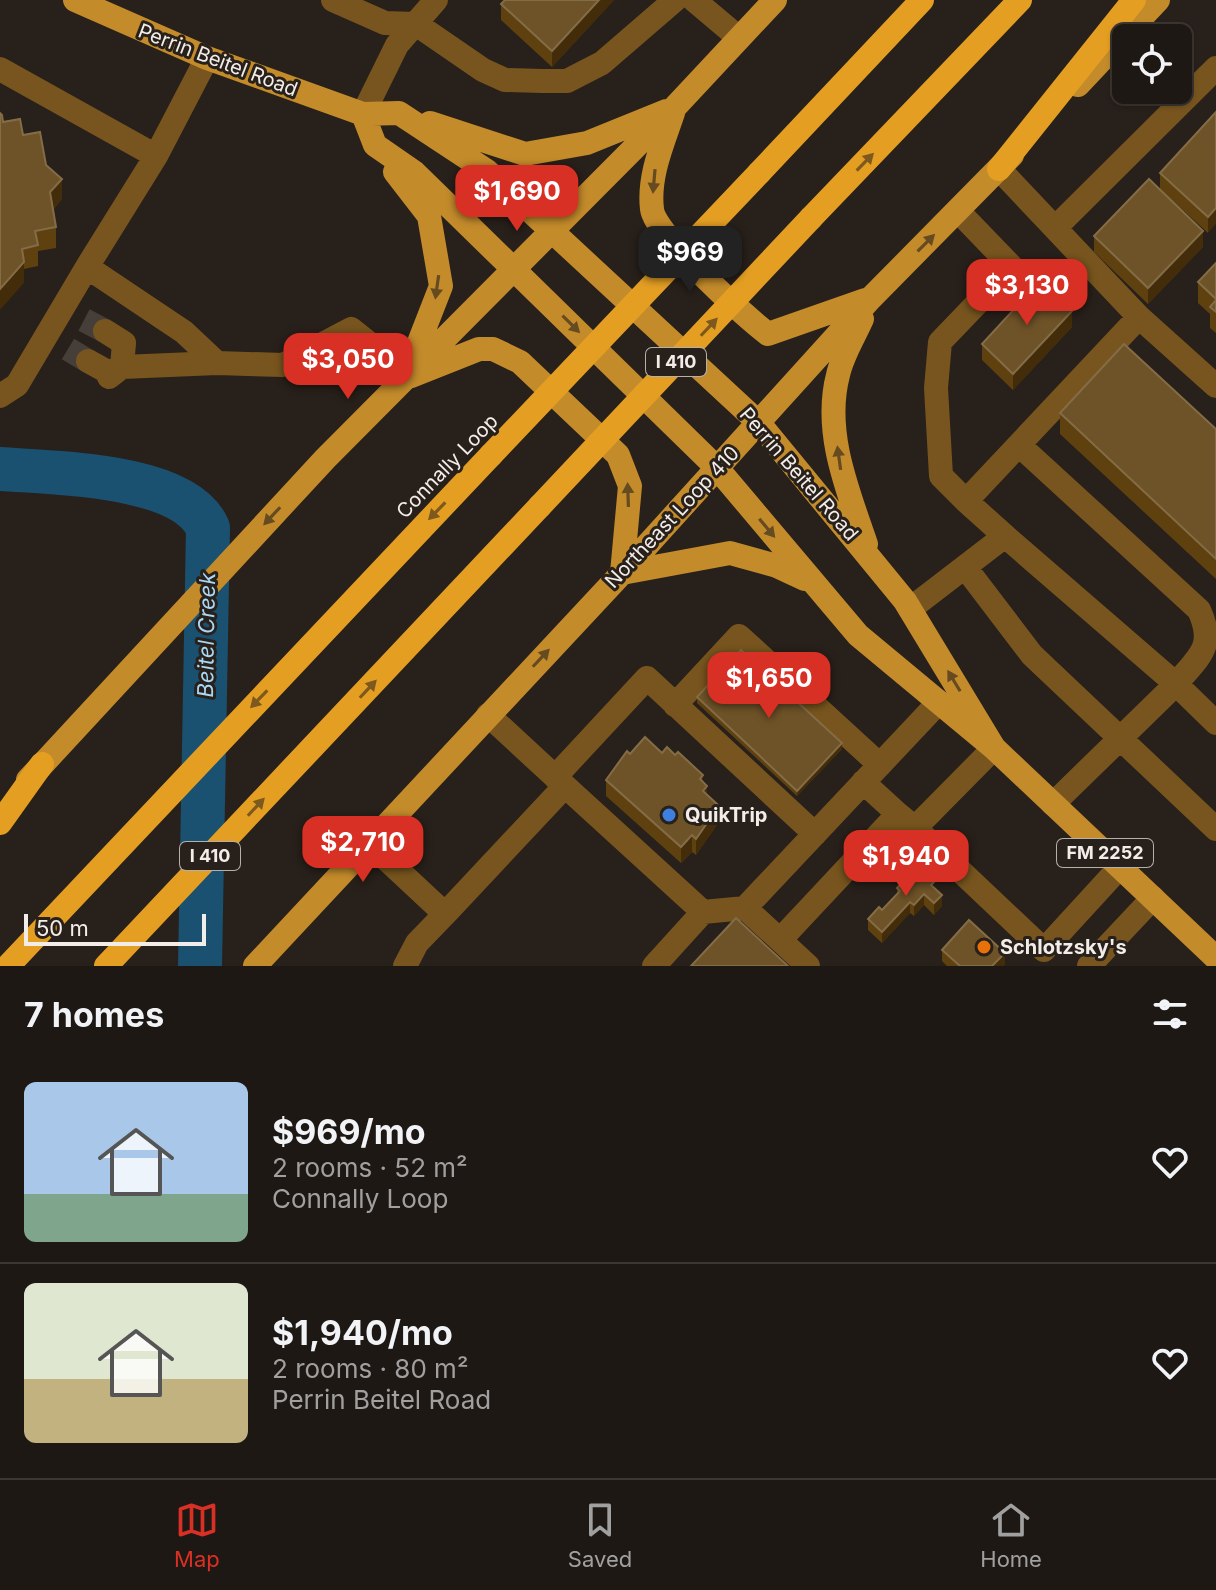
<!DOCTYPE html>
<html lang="en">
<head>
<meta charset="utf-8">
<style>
  :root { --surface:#1e1814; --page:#26211d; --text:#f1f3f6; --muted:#a1a0a0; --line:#3c3734; --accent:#d93025 }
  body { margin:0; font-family:Inter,sans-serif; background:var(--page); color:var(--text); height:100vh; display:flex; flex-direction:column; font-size:30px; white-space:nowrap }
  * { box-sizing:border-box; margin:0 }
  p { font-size:26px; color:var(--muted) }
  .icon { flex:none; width:44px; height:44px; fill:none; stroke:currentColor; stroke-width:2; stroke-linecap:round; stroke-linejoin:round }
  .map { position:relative; height:966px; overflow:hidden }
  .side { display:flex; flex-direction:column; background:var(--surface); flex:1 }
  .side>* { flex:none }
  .controls { position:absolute; left:1112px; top:24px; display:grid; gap:16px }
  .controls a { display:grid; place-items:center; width:80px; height:80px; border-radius:12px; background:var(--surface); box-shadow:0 2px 6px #0004,0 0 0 2px var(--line); font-size:40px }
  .scale { position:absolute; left:24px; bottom:20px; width:182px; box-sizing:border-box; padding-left:8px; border:4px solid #f3ede9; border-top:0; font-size:22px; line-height:28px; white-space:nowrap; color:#f3ede9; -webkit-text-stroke:6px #28201a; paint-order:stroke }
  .price { position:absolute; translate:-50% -68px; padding:0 18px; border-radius:16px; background:var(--accent); color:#fff; font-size:26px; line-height:52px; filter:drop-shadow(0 2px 4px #0008) }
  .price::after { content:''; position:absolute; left:50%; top:48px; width:24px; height:18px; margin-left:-12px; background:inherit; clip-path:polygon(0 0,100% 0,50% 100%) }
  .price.current { background:#222; color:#fff }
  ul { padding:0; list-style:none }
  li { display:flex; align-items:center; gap:24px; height:200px; padding:0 24px }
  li+li { border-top:2px solid var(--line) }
  li span { display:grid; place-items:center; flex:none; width:224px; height:160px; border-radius:12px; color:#555 }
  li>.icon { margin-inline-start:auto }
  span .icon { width:96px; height:96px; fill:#fffc; stroke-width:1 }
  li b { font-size:34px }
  h2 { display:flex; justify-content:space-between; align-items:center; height:96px; padding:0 24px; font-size:34px }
  .dock { display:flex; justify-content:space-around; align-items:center; height:112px; border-top:2px solid var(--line); background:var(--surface); font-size:22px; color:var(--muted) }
  .dock a { display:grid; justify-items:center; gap:4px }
  .dock .current { color:var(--accent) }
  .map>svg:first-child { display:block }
</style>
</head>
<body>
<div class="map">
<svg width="1216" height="966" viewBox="0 0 1216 966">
  <rect width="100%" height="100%" fill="#28201a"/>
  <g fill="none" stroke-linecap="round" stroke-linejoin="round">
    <!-- river -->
    <path stroke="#1a5170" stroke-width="44" d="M0,469c52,4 184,4 208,59l-8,438"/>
    <!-- minor-tunnel -->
    <path stroke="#463f39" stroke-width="24" stroke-dasharray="24 12" stroke-linecap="butt" d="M84,320l21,11
      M68,349l20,12"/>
    <!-- minor -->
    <path stroke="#78551e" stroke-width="24" d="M333,0l52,23 31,1 67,46 22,10 38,1h24l35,-18 73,-63
      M694,0l45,38
      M207,58l-51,98 -69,111 97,65 33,31 66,2 68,-36 34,27 20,22
      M0,69l156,87
      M363,114l34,-69 39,-45
      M999,169l140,148 77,69
      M958,211l54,56 -72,75 -4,46 5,88 25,25
      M1056,227l160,-159
      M105,331l19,12 -2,24 -13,10
      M88,361l20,11 14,-5 95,-4
      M0,396l17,-11 70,-118
      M1005,536l-39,-35 173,-184
      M965,567l67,88 184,174
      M910,609l95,-73 171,148c23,-28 40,-37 23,-74l-180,-165
      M675,705l64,-69 141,129
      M488,715l77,71
      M994,748l-79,80 129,122 76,-83
      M555,777l92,-99 168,156
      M863,782l35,32
      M1053,804l123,-120 40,39
      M369,843l76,71 -28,29 -12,23
      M745,908l35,32
      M445,914l120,-128 138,126 42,-4 194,-206
      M654,966l49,-54
      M808,966l-28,-26 118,-126 17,14
      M1089,966l64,-68"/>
    <!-- major -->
    <path stroke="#c48b2b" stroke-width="24" d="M75,0l132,58 156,56 36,-1 88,58 272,252 146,178 89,147
      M1078,85l80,-85
      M673,113c-10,30 -25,63 -21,96 2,25 93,108 116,125l97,-34
      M363,114l12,31 39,27 303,296 141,167 136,113 222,210
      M430,123l95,31 62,-11 79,-32
      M395,172l34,44 12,70 -32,82
      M862,319c-8,18 -20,37 -24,56 -15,57 10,116 28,169
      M411,376l68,-27h14l27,13 98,93 12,31 -8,87
      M622,573l108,-20 47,13 28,13
      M28,780l297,-321 350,-352 100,-107
      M255,966l367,-393 249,-275 141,-143"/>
    <!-- highway -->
    <path stroke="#e49f23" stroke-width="24" d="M999,169l135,-169
      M759,173l163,-173
      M811,218l209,-218
      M0,823l42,-59
      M8,966l483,-511
      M106,966l434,-460"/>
    <!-- highway-bridge -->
    <path stroke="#e49f23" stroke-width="24" d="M491,455l268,-282
      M540,506l271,-288"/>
  </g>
  <!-- wall -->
  <path fill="#5f4110" d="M614,0l-62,67 -51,-47v-16z
    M1216,112l-8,121 -48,-44v-16z
    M3,122l20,13 23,30 16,34 -9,11 3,17v21l-18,3v15l-14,3v14z
    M1094,236l109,11 -55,57 -54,-52z
    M1216,263v70l-6,-5v-14l-12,-11v-21z
    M1072,327l-59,63 -31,-30v-16z
    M1060,413l156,16v150l-156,-145z
    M697,697l145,52 -45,47 -100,-93z
    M662,753l41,29 4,14 12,26 -23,33 -4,-3 -11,11 -75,-67v-16l24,-26z
    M897,888h37l8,18 -8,9 -10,-10 -10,11 -4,-3 -28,30 -14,-13v-11l14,-9 15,-15z
    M942,950l63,14 -2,2h-56l-5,-5z"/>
  <!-- shaded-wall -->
  <path fill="#422c0a" d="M599,0h15l-62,67v-16z
    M62,179v20l-12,14v-21z
    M1216,208v16l-8,9v-16z
    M1203,231v16l-55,57v-16z
    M24,262v21l-24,27v-21z
    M1072,311v16l-59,63v-16z
    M842,743v6l-45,47v-5z
    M703,775v16l4,-5v16l-7,-7v-16z
    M719,806v16l-23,33v-16z
    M692,835v17l-11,11v-16z
    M924,894v11l-10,11v-11z
    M942,895v11l-8,9v-12z
    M910,902v11l-28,30v-11z
    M1005,953v11l-2,2h-11z"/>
  <!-- building -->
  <path fill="#6f5328" stroke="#846c46" stroke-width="2" d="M505,0h94l-47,51 -51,-47z
    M1216,112v96l-8,9 -48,-44z
    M0,113l2,2 1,7 17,-3 3,16 17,-3 6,33 16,14 -12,13 6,35 -21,4 3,14 -16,4 2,13 -24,27z
    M1149,179l54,52 -55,57 -54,-52z
    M1216,263v36l-18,-17z
    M1040,281l32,30 -59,63 -31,-30z
    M1216,300v12l-6,-5z
    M1124,344l92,85v130l-156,-146z
    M741,650l101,93 -45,48 -100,-94z
    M645,737l17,16 5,-6 8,8 3,-3 25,23 -3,4 7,7 -4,5 16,15 -23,33 -4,-4 -11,12 -75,-67 21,-29 3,3z
    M917,866l17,16 -3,3 11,10 -8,8 -10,-9 -10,11 -4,-3 -28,30 -14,-13 11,-12 3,3 18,-19 -3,-3z
    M736,918l52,48h-97z
    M969,920l36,33 -13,13h-32l-18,-16z"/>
  <!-- one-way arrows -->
  <defs><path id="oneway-solid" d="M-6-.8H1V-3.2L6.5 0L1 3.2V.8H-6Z" transform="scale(2)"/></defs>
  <g fill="#7d591e">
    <use href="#oneway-solid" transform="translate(865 162) rotate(-46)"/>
    <use href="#oneway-solid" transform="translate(709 327) rotate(-47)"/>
    <use href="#oneway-solid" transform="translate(437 511) rotate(134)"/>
    <use href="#oneway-solid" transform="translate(368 689) rotate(-47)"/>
    <use href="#oneway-solid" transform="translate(259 699) rotate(134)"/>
    <use href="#oneway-solid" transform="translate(256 807) rotate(-47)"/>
  </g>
  <g fill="#664b21">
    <use href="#oneway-solid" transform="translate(654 181) rotate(95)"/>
    <use href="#oneway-solid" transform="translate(926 243) rotate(-45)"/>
    <use href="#oneway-solid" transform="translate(437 287) rotate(98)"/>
    <use href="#oneway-solid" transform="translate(571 324) rotate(45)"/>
    <use href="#oneway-solid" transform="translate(839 458) rotate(-98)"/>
    <use href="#oneway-solid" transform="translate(628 495) rotate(-92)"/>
    <use href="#oneway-solid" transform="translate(272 516) rotate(133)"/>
    <use href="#oneway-solid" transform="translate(767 528) rotate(50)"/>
    <use href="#oneway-solid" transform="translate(541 658) rotate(-47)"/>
    <use href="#oneway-solid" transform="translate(954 681) rotate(-121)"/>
  </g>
  <!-- markers -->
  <circle fill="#3f7fe0" stroke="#28201a" stroke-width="3" cx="669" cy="815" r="8"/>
  <circle fill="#e8710a" stroke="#28201a" stroke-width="3" cx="984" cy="947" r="8"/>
  <g text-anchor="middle" stroke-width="6" stroke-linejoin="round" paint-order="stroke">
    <!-- shield labels -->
    <g fill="#28201a" stroke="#b6b0ab" stroke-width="2">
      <rect x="646" y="348" width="60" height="28" rx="6"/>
      <rect x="1057" y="839" width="96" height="28" rx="6"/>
      <rect x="180" y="842" width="60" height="28" rx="6"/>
    </g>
    <g font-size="18" font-weight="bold" fill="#f3ede9">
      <text x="676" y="368">I 410</text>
      <text x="1105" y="859">FM 2252</text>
      <text x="210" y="862">I 410</text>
    </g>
    <!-- street labels -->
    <g font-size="20" fill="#f3ede9" stroke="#28201a">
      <text transform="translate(218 60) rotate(21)" y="7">Perrin Beitel Road</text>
      <text transform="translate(447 466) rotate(-46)" y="7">Connally Loop</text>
      <text transform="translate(799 474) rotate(49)" y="7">Perrin Beitel Road</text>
      <text transform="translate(672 517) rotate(-47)" y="7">Northeast Loop 410</text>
    </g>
    <!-- poi labels -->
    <g font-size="20" font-weight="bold" fill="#f3ede9" stroke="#28201a" text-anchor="start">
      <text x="685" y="822">QuikTrip</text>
      <text x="1000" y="954">Schlotzsky's</text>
    </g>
    <!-- water labels -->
    <g font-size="22" font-style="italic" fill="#a9d7f4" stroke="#28201a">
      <text transform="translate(206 635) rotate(-89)" y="8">Beitel Creek</text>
    </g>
  </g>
</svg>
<div class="controls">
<a><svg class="icon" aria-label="locate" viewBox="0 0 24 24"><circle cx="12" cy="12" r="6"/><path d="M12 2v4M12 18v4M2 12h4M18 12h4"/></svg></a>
</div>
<div class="scale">50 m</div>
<b class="price" style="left:517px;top:233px">$1,690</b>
<b class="price current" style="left:690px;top:294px">$969</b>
<b class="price" style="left:1027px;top:327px">$3,130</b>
<b class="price" style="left:348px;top:401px">$3,050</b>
<b class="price" style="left:769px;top:720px">$1,650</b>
<b class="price" style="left:363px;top:884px">$2,710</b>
<b class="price" style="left:906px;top:898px">$1,940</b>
</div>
<section class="side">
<h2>7 homes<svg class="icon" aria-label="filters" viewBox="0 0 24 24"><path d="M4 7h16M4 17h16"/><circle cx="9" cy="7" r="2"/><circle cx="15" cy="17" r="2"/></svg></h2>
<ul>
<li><span style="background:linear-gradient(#a9c7e8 70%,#7fa58c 0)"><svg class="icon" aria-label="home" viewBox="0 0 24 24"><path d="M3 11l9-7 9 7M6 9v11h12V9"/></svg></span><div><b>$969/mo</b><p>2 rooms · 52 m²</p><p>Connally Loop</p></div><svg class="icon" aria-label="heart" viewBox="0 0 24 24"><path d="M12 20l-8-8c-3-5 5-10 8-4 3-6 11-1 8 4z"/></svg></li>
<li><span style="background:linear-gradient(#dfe7d0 60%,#c2b280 0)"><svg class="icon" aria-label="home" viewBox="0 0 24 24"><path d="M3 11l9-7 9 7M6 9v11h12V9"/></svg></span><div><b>$1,940/mo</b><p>2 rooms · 80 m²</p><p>Perrin Beitel Road</p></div><svg class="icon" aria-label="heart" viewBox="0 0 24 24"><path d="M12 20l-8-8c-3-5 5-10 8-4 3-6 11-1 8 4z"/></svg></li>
</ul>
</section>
<nav class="dock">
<a class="current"><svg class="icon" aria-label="map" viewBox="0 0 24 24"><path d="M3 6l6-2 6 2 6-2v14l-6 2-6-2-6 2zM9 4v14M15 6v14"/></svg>Map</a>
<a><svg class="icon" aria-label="saved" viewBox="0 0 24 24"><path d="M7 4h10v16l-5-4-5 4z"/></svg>Saved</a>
<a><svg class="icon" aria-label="home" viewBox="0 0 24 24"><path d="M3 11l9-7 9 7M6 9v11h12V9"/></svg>Home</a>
</nav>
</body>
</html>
